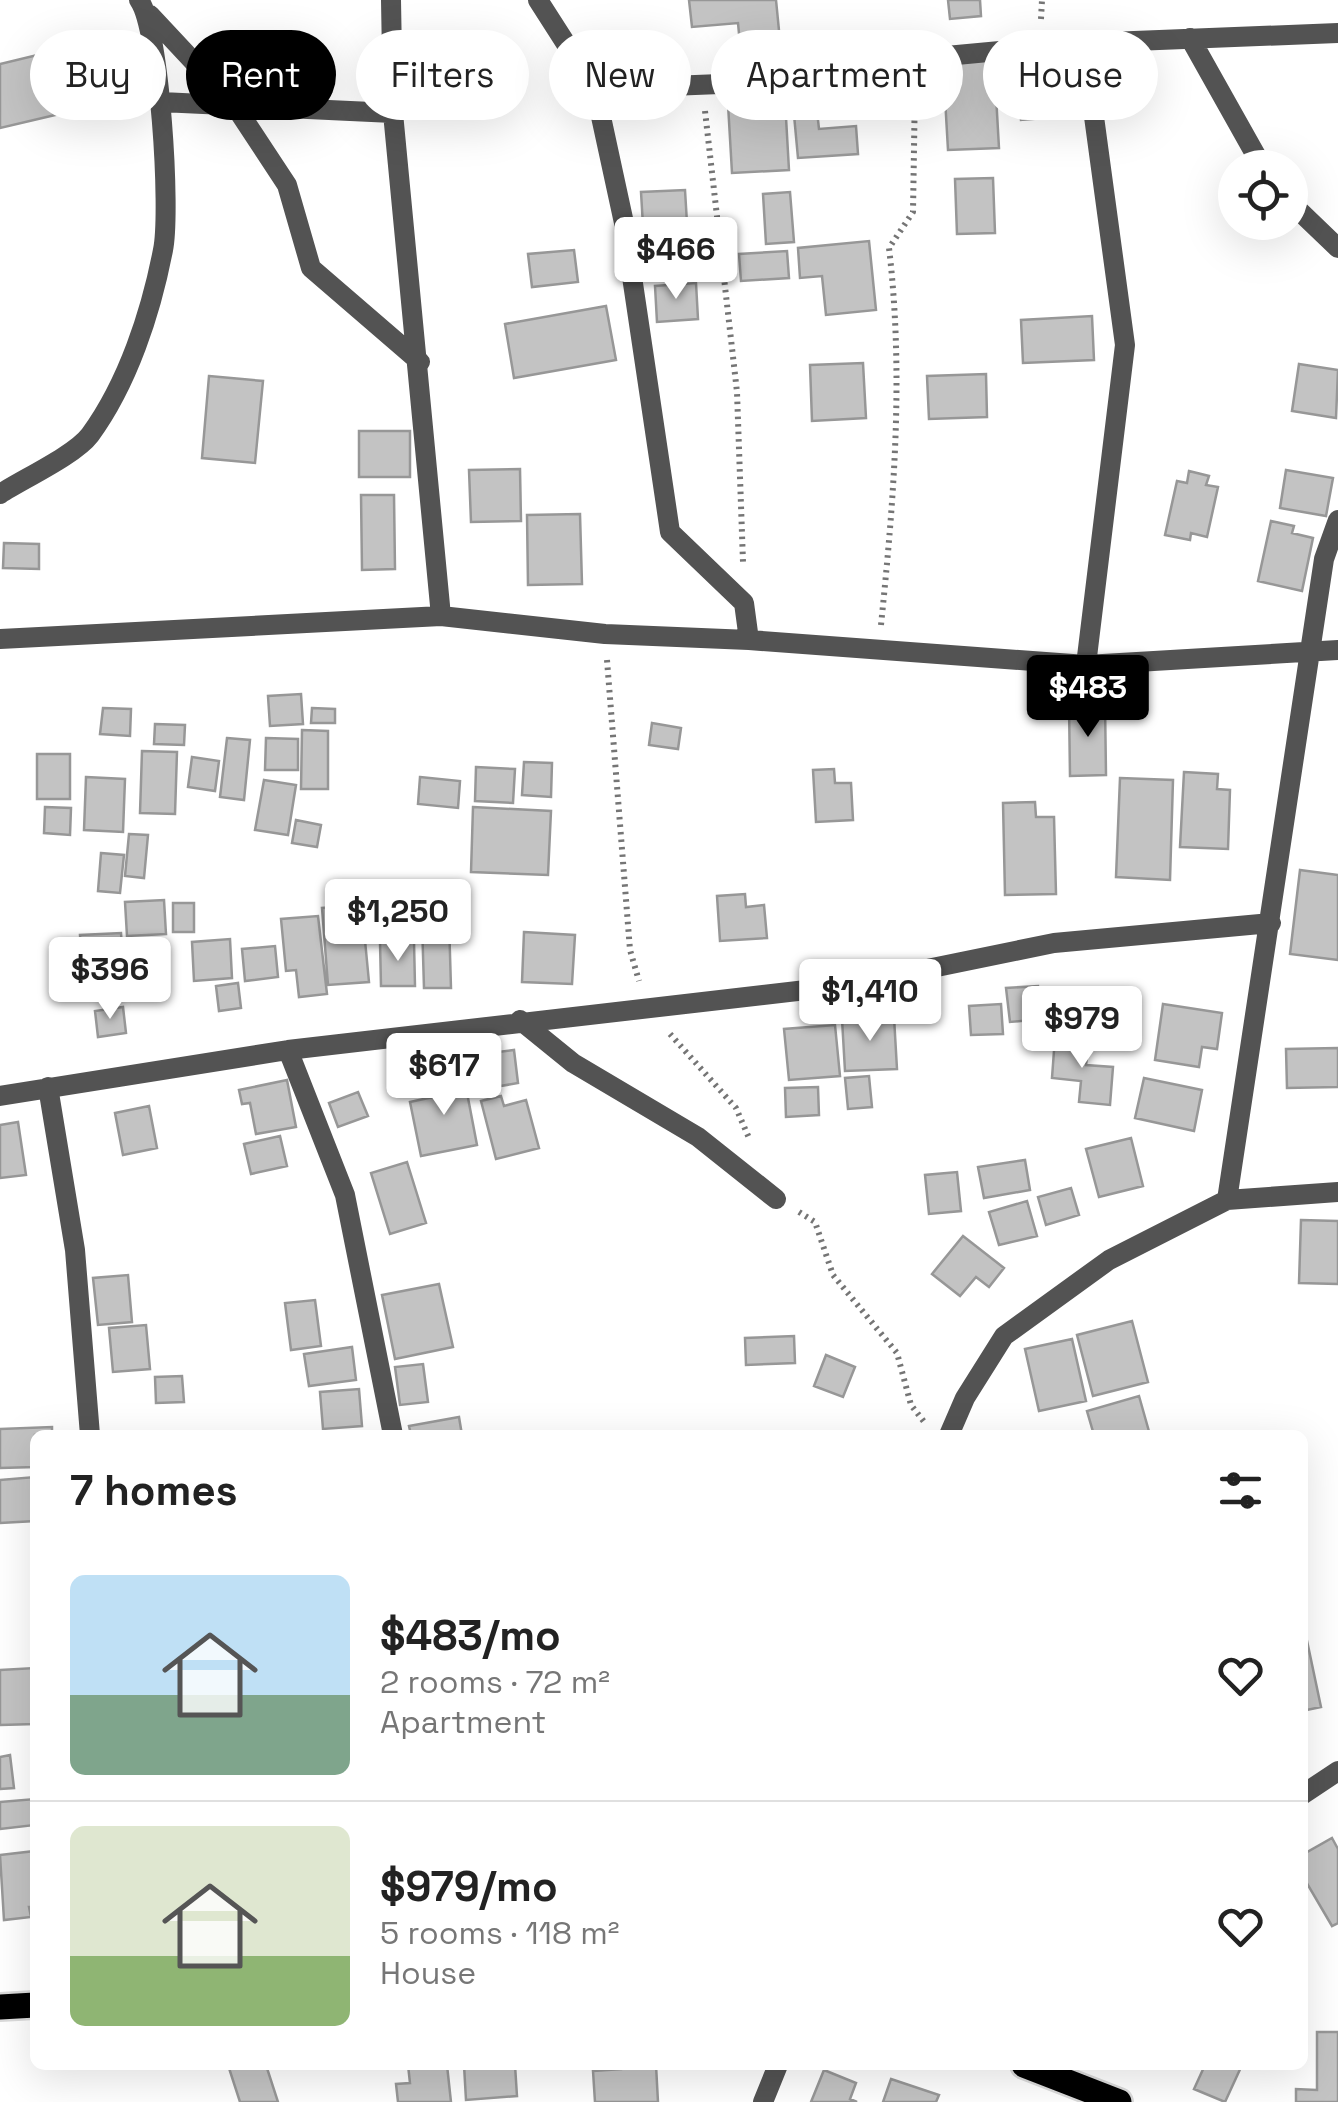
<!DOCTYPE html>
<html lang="en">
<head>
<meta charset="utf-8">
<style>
  :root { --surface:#fff; --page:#f6f6f6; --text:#222; --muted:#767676; --line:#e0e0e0; --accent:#000 }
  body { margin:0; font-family:"Space Grotesk",sans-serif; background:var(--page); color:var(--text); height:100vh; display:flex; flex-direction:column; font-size:38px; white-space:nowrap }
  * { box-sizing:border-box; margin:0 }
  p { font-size:32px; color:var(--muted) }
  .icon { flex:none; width:55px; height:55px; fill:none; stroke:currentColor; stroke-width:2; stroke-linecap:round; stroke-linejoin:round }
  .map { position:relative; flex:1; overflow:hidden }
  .drawer { position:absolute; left:30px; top:1430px; width:1278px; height:640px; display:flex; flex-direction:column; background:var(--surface); border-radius:15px; box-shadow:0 10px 40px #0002 }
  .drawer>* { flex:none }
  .guide { position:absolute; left:30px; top:30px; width:1280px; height:90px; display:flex; gap:20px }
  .controls { position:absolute; left:1218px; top:150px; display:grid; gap:20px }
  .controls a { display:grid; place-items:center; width:90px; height:90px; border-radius:50%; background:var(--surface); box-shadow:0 10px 40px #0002; font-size:50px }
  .price { position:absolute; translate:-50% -85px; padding:0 22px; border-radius:10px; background:#fff; color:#222; font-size:32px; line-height:65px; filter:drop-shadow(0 2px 5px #0008) }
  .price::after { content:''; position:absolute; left:50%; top:60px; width:30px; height:22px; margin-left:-15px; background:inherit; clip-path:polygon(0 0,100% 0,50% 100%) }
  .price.active { background:var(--accent); color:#fff }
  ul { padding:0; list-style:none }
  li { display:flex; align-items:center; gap:30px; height:250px; padding:0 40px }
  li+li { border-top:2px solid var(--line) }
  li span { display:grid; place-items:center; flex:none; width:280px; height:200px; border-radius:15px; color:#555 }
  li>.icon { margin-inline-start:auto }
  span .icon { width:120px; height:120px; fill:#fffc; stroke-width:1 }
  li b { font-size:42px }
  h2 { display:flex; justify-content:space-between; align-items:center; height:120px; padding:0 40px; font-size:42px }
  .chip { padding:0 35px; border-radius:45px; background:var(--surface); box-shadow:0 10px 40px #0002; font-size:35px; line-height:90px }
  .chip.active { background:var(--accent); color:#fff }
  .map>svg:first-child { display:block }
</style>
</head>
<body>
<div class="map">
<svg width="1338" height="2102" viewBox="0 0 1338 2102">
  <rect width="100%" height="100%" fill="#fff"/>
  <!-- building -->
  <path fill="#c3c3c3" stroke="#979797" stroke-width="2.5" d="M689,0h87l5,51 -40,4 -3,-32 -46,4z
    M948,0h32l1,16 -31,3z
    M58,50l14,61 -72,17v-64z
    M1062,56l5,60 -46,4 -5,-61z
    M994,60l5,88 -51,2 -5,-87z
    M785,100l4,70 -57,3 -4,-69z
    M816,102l3,27 37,-3 2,28 -60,4 -5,-54z
    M993,178l2,55 -38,1 -2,-55z
    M685,190l2,33 -44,3 -2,-34z
    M790,192l4,50 -28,2 -3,-50z
    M869,241l7,69 -50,5 -4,-39 -22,2 -2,-30z
    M574,250l4,32 -46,5 -4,-33z
    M787,251l2,27 -48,3 -2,-27z
    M696,283l2,36 -41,3 -2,-36z
    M606,306l10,54 -102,18 -9,-54z
    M1092,316l2,44 -71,3 -2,-43z
    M863,363l3,55 -54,3 -2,-56z
    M1299,364l39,6 -2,48 -44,-7z
    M986,374l1,43 -58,2 -2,-43z
    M209,376l54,5 -8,82 -53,-5z
    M359,431h51v46h-51z
    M520,469l1,52 -50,1 -2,-52z
    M1286,470l47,8 -7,38 -46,-8z
    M1189,471l20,5 -3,9 12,2 -11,50 -16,-4 -1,7 -25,-5 12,-54 10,2z
    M361,495h33l1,74 -33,1z
    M580,514l2,70 -54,1 -1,-70z
    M1271,521l23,5 -2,7 21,5 -11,53 -44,-10z
    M4,543l35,1v25l-36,-1z
    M301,694l2,30 -33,2 -2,-30z
    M1105,703l1,72 -36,1 -1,-72z
    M103,708l28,1 -1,27 -30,-2z
    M312,708l23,1v14h-24z
    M652,723l29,5 -3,21 -29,-4z
    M155,724l30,1 -1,20 -30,-1z
    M302,730l26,1v58h-27z
    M227,738l23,2 -6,60 -24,-3z
    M266,738l32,1v31h-33z
    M142,751l35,1 -2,62 -35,-1z
    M37,754h33v45h-33z
    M192,757l27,4 -4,30 -27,-4z
    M524,762l28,1 -1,34 -29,-2z
    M476,767l39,2 -2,34 -38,-2z
    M834,769l1,14h16l2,37 -37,2 -3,-52z
    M1184,772l34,2 -1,15 13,1 -2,59 -48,-2z
    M86,777l39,2 -2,53 -39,-2z
    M420,777l40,4 -2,27 -40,-4z
    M1120,778l53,2 -3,100 -54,-3z
    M264,780l32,5 -8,50 -33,-5z
    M1035,802l1,15h18l2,77 -51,1 -2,-92z
    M45,807l26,1 -1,27 -26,-2z
    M473,807l78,4 -3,64 -77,-3z
    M296,820l25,5 -4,22 -25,-4z
    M129,834l19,1 -4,43 -19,-2z
    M101,853l23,2 -4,38 -22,-2z
    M1300,870l38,5v85l-48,-6z
    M745,894l1,13 18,-2 3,33 -47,3 -3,-45z
    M416,895v38l-41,1 -1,-38z
    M164,900l2,34 -39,2 -2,-34z
    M173,903h21v29h-21z
    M351,906l2,24h11l5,52 -41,3 -6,-77z
    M318,916l9,78 -28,3 -3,-27 -10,1 -5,-52z
    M422,921h27l2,67h-27z
    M524,932l51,3 -3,49 -50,-2z
    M121,933l3,43 -41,3 -3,-44z
    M230,939l2,39 -38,3 -2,-39z
    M380,942h34l1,44h-34z
    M275,946l3,31 -33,4 -3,-32z
    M238,983l3,25 -22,3 -3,-25z
    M1038,986l4,33 -32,3 -4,-34z
    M1001,1004l2,30 -32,1 -2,-29z
    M1163,1004l59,9 -5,36 -15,-2 -3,20 -44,-7z
    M123,1007l3,26 -28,4 -3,-26z
    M894,1017l3,52 -52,2 -3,-52z
    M835,1025l5,51 -51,4 -5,-51z
    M1055,1037l34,3 -3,25 27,2 -3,38 -31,-3 2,-21 -29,-3z
    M1338,1048v39l-51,1 -1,-39z
    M514,1050l4,33 -23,4 -5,-34z
    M869,1076l3,31 -24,2 -3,-31z
    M464,1077l13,68 -56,11 -11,-54 23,-5 -3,-14z
    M1144,1078l58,12 -8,41 -59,-13z
    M287,1080l9,47 -40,7 -6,-31 -8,1 -3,-14z
    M818,1087l1,28 -33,2 -1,-29z
    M358,1092l10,24 -30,11 -9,-24z
    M501,1096l3,10 22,-6 13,48 -43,11 -15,-58z
    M149,1106l8,42 -34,7 -8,-42z
    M18,1122l8,53 -26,3v-53z
    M280,1136l7,30 -36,8 -7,-30z
    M1131,1138l12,48 -44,11 -13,-48z
    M1025,1160l5,30 -46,8 -6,-31z
    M407,1162l19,61 -36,11 -19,-61z
    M957,1172l4,39 -32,3 -4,-39z
    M1071,1188l8,27 -33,10 -8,-28z
    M1027,1201l10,35 -38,9 -10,-33z
    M1301,1220l37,1v63l-39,-1z
    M963,1236l41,32 -15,19 -13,-10 -16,19 -28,-22z
    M128,1275l4,47 -34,3 -5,-47z
    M439,1284l14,63 -58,12 -13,-64z
    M315,1300l6,46 -30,4 -6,-47z
    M1132,1321l16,61 -55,14 -16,-61z
    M146,1325l4,44 -37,3 -4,-44z
    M794,1336l1,27 -49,2 -1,-27z
    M1072,1339l14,62 -47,10 -14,-62z
    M352,1347l4,33 -47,6 -5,-32z
    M826,1355l29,12 -12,30 -29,-11z
    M423,1364l5,38 -28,3 -5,-38z
    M182,1376l2,26 -28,1 -1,-26z
    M359,1389l3,37 -39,3 -3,-37z
    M1139,1396l11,39h-56l-7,-24z
    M459,1417l3,18h-51l-2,-9z
    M52,1427v8h-17v32l-35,1v-39z
    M35,1477v44l-35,2v-43z
    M1306,1636l15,71 -19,4v-74z
    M35,1668v56l-35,1v-55z
    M10,1755l4,33 -14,1v-32z
    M35,1799v26l-35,4v-27z
    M1332,1838l6,11v74l-6,3 -30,-51v-20z
    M35,1851v56h-6l2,10 -27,3 -4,-65z
    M1317,2032h21v70h-42v-13l21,1z
    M228,2065h38l12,37h-38z
    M408,2065h39l4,37h-53l-2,-18 14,-1z
    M464,2065h51l2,31 -51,4z
    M621,2065h35l2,37h-63l-2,-31 28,-2z
    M1205,2065h37l-17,37 -31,-13z
    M824,2070l32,13 -6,16 7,3h-46z
    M891,2079l48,16 -3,7h-53z"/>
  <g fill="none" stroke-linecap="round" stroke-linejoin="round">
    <!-- primary casing -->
    <g stroke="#dbdbdb" stroke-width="30">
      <path id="primary" d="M0,2007l35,-2
        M1024,2065l95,37"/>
    </g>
    <!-- path -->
    <path stroke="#757575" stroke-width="6" stroke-dasharray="2.5 5" stroke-linecap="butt" d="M1041,19l1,-19
      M705,111l32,281 6,170
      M881,625c13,-127 23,-250 8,-377l24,-36 2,-126
      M607,660l23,290 9,31
      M670,1034l66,74 13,30
      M799,1212l16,10 18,53 64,78 14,52 14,18"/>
    <!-- minor -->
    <path stroke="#535353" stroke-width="20" d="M391,0l2,113 48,503
      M538,0l57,89 29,134 46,309 74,71 5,37
      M150,15l85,91 52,79 24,83 109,94
      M1190,38l73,130
      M1084,43l41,302 -39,320
      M595,89l197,-8 122,-22 170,-16 254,-10
      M161,102l232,11
      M1290,202l48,46
      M0,494c23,-15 75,-39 90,-59 38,-52 61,-123 73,-185 8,-39 -3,-221 -24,-250
      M0,639l441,-23 164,18 144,6 337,25 252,-15
      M520,1020l53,43 125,74 78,62
      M288,1050l57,145 48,240
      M48,1087l27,163 15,185
      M0,1096l288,-46 561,-65 205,-42 217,-20
      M1227,1200l111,-8
      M949,1435l16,-37 39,-62 105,-76 118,-60 97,-641 14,-39
      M1302,1795l36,-24
      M763,2102l15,-37"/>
    <!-- primary -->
    <use href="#primary" stroke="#000" stroke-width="25"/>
  </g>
</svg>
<div class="controls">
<a><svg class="icon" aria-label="locate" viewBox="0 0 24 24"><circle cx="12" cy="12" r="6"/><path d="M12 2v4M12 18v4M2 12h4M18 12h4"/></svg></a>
</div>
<b class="price" style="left:676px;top:302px">$466</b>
<b class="price active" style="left:1088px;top:740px">$483</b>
<b class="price" style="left:398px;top:964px">$1,250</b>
<b class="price" style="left:110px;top:1022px">$396</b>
<b class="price" style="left:870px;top:1044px">$1,410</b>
<b class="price" style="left:1082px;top:1071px">$979</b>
<b class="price" style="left:444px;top:1118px">$617</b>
<div class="guide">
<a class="chip">Buy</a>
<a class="chip active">Rent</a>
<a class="chip">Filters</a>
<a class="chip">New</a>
<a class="chip">Apartment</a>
<a class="chip">House</a>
</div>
<section class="drawer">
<h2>7 homes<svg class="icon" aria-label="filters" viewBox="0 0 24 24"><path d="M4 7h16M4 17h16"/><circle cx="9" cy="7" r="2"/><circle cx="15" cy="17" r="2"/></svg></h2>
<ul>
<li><span style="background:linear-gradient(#bfe0f5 60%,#7fa58c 0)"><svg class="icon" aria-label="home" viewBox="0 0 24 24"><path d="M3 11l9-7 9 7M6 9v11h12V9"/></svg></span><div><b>$483/mo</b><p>2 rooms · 72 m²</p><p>Apartment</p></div><svg class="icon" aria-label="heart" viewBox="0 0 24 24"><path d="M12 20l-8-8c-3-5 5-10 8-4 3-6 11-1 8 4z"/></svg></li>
<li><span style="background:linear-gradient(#dfe7d0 65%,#8fb573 0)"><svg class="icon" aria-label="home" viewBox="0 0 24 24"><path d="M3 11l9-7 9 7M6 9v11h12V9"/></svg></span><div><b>$979/mo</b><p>5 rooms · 118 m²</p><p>House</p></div><svg class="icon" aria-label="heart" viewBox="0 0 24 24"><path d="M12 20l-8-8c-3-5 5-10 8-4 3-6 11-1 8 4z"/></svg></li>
</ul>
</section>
</div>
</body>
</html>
